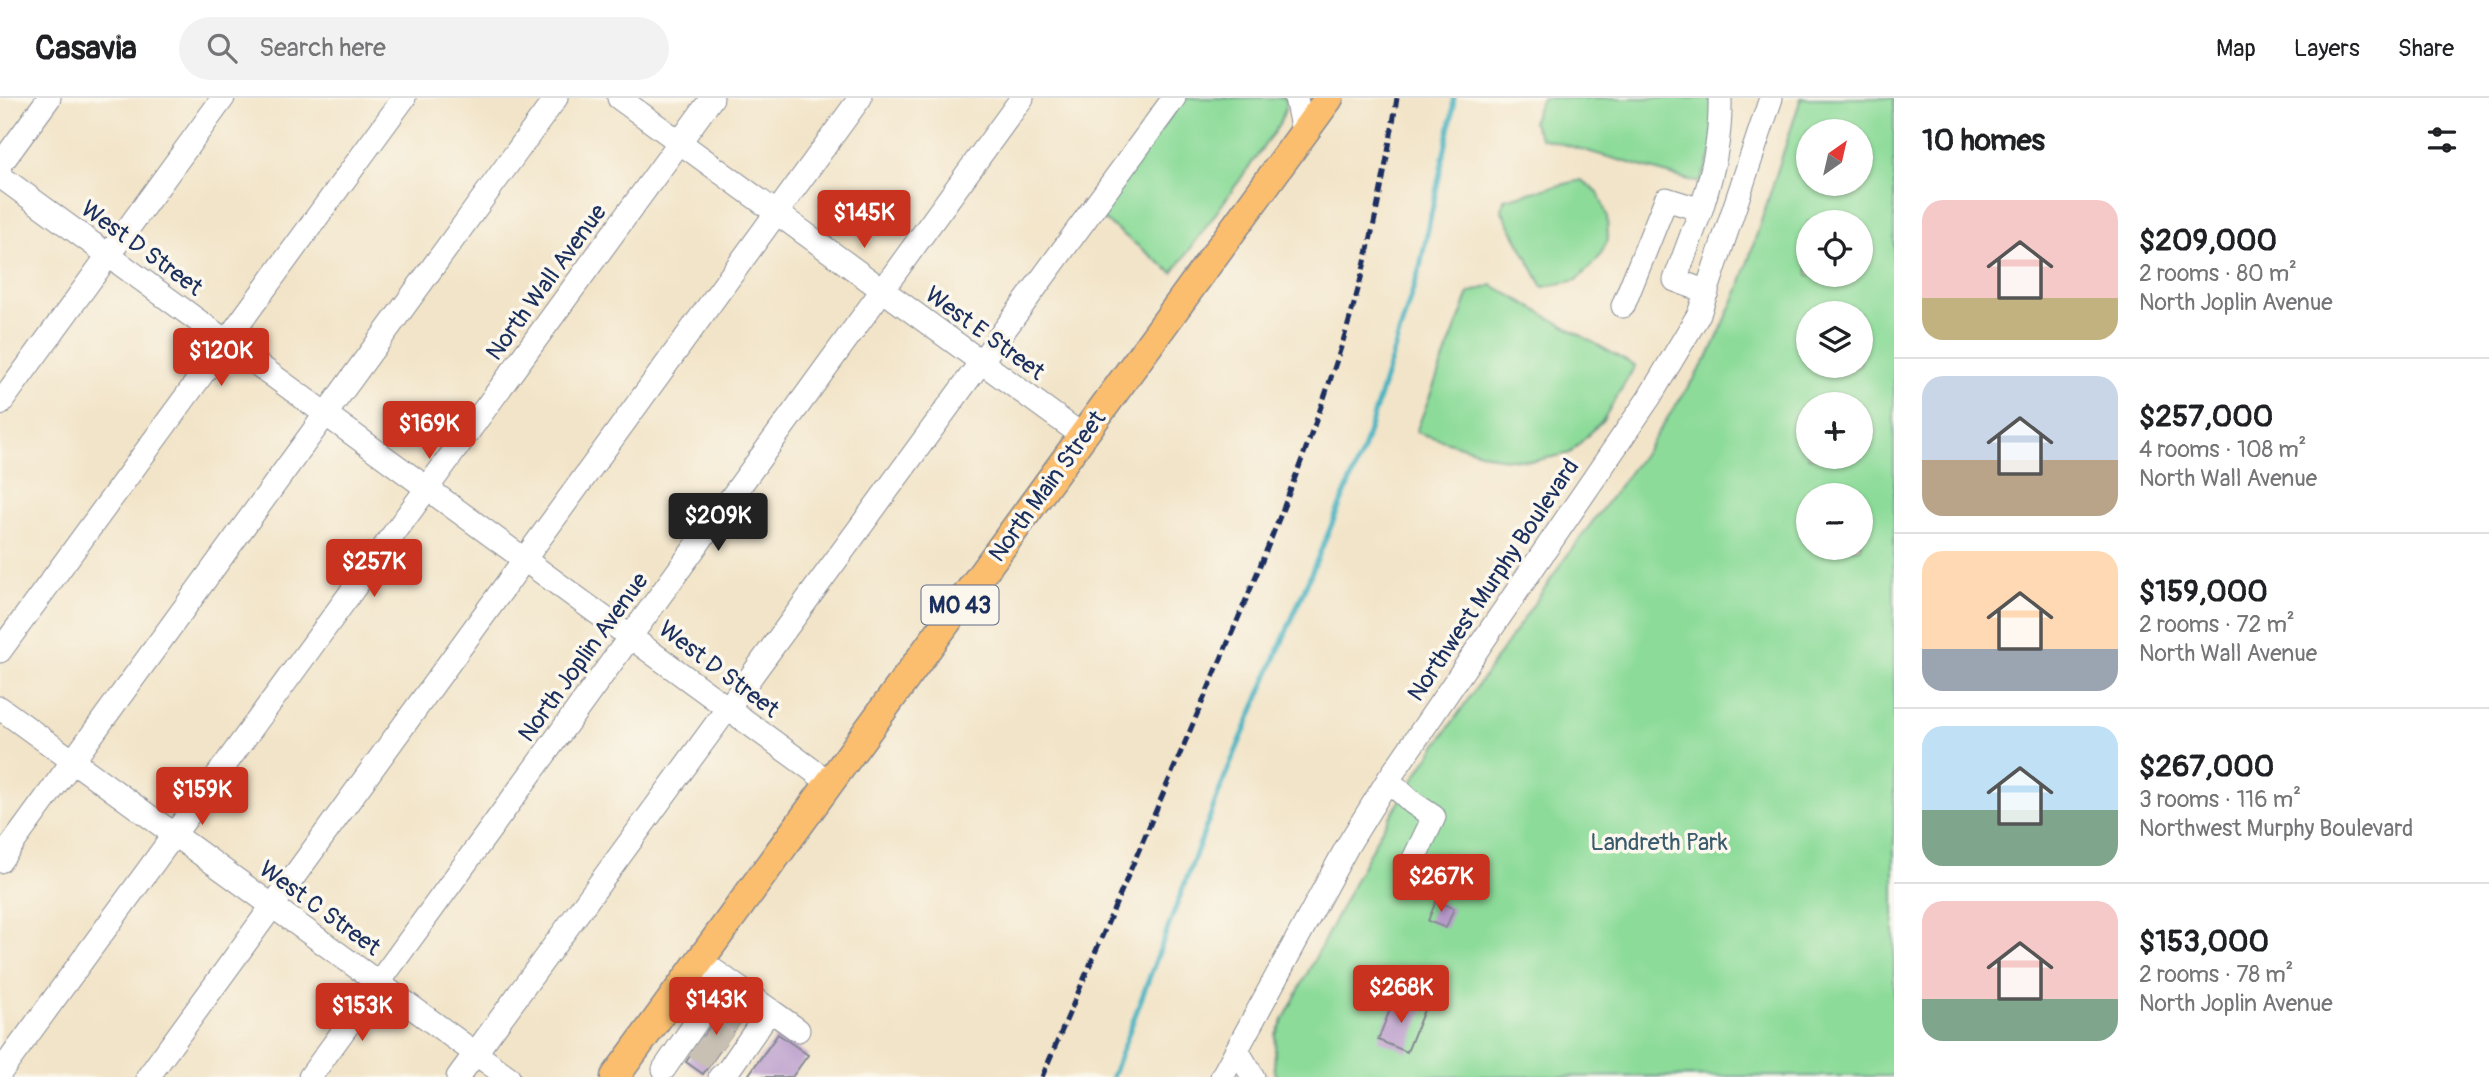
<!DOCTYPE html>
<html lang="en">
<head>
<meta charset="utf-8">
<style>
  :root { --surface:#fff; --page:#f2f2f2; --text:#202124; --muted:#757577; --line:#e0e0e0; --accent:#c8321e }
  body { margin:0; font-family:Pangolin,sans-serif; background:var(--page); color:var(--text); height:100vh; display:flex; flex-direction:column; font-size:26px; white-space:nowrap }
  * { box-sizing:border-box; margin:0 }
  p { font-size:23px; color:var(--muted) }
  .icon { flex:none; width:38px; height:38px; fill:none; stroke:currentColor; stroke-width:2; stroke-linecap:round; stroke-linejoin:round }
  .map { position:relative; flex:1; overflow:hidden }
  .drawer { display:flex; flex-direction:column; background:var(--surface); width:595px }
  .drawer>* { flex:none }
  .needle { width:46px; rotate:34deg }
  .fabs { position:absolute; left:1796px; top:21px; display:grid; gap:14px }
  .fabs a { display:grid; place-items:center; width:77px; height:77px; border-radius:50%; background:var(--surface); box-shadow:0 2px 5px #0004; font-size:35px }
  .price { position:absolute; translate:-50% -60px; padding:0 16px; border-radius:7px; background:var(--accent); color:#fff; font-size:23px; line-height:46px; filter:drop-shadow(0 2px 4px #0008) }
  .price::after { content:''; position:absolute; left:50%; top:42px; width:21px; height:16px; margin-left:-10px; background:inherit; clip-path:polygon(0 0,100% 0,50% 100%) }
  .price.active { background:#222; color:#fff }
  ul { padding:0; list-style:none }
  li { display:flex; align-items:center; gap:21px; height:175px; padding:0 28px }
  li+li { border-top:2px solid var(--line) }
  li span { display:grid; place-items:center; flex:none; width:196px; height:140px; border-radius:21px; color:#555 }
  li>.icon { margin-inline-start:auto }
  span .icon { width:84px; height:84px; fill:#fffc; stroke-width:1 }
  li b { font-size:30px }
  h2 { display:flex; justify-content:space-between; align-items:center; height:84px; padding:0 28px; font-size:30px }
  header { display:flex; align-items:center; gap:42px; box-sizing:border-box; height:98px; padding:0 35px; background:var(--surface); border-bottom:2px solid var(--line) }
  header strong { font-size:33px }
  nav { display:flex; gap:38px; margin-inline-start:auto; font-size:24px }
  .search { width:490px; height:63px; background:var(--page); display:flex; align-items:center; gap:18px; box-sizing:border-box; padding:0 24px; border-radius:38px; color:var(--muted); font-size:26px }
  main { display:flex; flex:1; min-height:0 }
  .map>svg:first-child { display:block }
</style>
</head>
<body>
<header>
<strong>Casavia</strong>
<div class="search"><svg class="icon" aria-label="search" viewBox="0 0 24 24"><circle cx="10" cy="10" r="6"/><path d="M15 15l6 6"/></svg>Search here</div>
<nav><a>Map</a><a>Layers</a><a>Share</a></nav>
</header>
<main>
<div class="map">
<svg width="1894" height="979" viewBox="0 0 1894 979">
  <rect width="100%" height="100%" fill="#fbf7ec"/>
  <filter id="ink" filterUnits="userSpaceOnUse"><feTurbulence type="fractalNoise" baseFrequency=".0143" numOctaves="2"/><feDisplacementMap in="SourceGraphic" scale="14" xChannelSelector="R" yChannelSelector="G"/><feConvolveMatrix kernelMatrix="1 2 1 2 8 2 1 2 1" color-interpolation-filters="sRGB"/></filter>
  <filter id="wash" filterUnits="userSpaceOnUse"><feTurbulence type="fractalNoise" baseFrequency=".00686" numOctaves="4" result="noise"/><feDisplacementMap in="SourceGraphic" scale="28" xChannelSelector="R" yChannelSelector="G"/><feGaussianBlur stdDeviation="1.57" result="paint"/><feColorMatrix in="noise" values="0 0 0 0 0 0 0 0 0 0 0 0 0 0 0 0 0 1.4 0 .05"/><feComposite in="paint" operator="in"/></filter>
  <g filter="url(#wash)">
    <rect width="100%" height="100%" fill="#f2e4c8"/>
    <!-- green -->
    <path fill="#8cdb99" stroke="#54857c" stroke-width="2" fill-rule="evenodd" d="M1184,0h102v9l-7,18 -106,148 -75,-58z
      M1542,0h170l1,52 -13,33 -159,-45 -9,-16z
      M1801,0h93v978l-617,1 -3,-8 2,-35 103,-200 42,-66 145,-211 81,-108 64,-97 28,-63zM1808,33h52v53h-52zM1808,124h52v53h-52zM1808,215h52v53h-52zM1808,306h52v53h-52zM1808,397h52v53h-52z
      M1581,82l17,12 9,24 1,24 -10,19 -21,21 -34,7 -41,-76 2,-12z
      M1492,187l143,81 -32,54 -33,33 -36,8 -35,-3 -83,-26 53,-139z"/>
    <g fill="none" stroke-linecap="round" stroke-linejoin="round">
      <!-- stream -->
      <path stroke="#45b2c1" stroke-width="5" d="M1112,979l112,-298 138,-326 58,-186 32,-151 2,-18"/>
    </g>
    <g id="blocks">
      <!-- building -->
      <path fill="#b89acb" d="M1436,803l18,7 -8,20 -18,-7z
        M1395,899l29,13 -17,42 -29,-12z
        M729,902l18,13 -44,61 -17,-12z
        M778,936l30,21 -16,22h-45z"/>
    </g>
  </g>
  <g filter="url(#ink)">
    <use href="#blocks" fill-opacity="0" stroke="#868a93" stroke-width="2"/>
    <g fill="none" stroke-linecap="round" stroke-linejoin="round">
      <!-- minor-tunnel -->
      <path stroke="#c7c0b3" stroke-width="23" stroke-dasharray="23 11" stroke-linecap="butt" d="M722,911l19,13
        M709,931l18,13
        M695,948l19,13"/>
      <!-- minor casing -->
      <g stroke="#868a93" stroke-width="25">
        <path id="minor" d="M619,0l464,338
          M1296,0l7,34
          M0,67l49,-67
          M0,78l830,607
          M1701,112c12,-38 20,-72 19,-112
          M1623,208l43,-107 35,11 -26,70 32,12
          M0,306l223,-306
          M0,553l404,-553
          M0,610l508,369
          M1388,682l25,23 21,14 -25,52
          M0,763l556,-763
          M700,863l70,49 -41,59 -9,8
          M770,912l28,20
          M1237,952l16,27
          M664,971l62,-90
          M0,975l712,-975
          M148,979l712,-979
          M310,979l712,-979
          M458,979l716,-979
          M1222,979l126,-232 40,-65 261,-382 50,-84 72,-216"/>
      </g>
      <!-- major casing -->
      <g stroke="#868a93" stroke-width="31">
        <path id="major" d="M615,979l714,-979"/>
      </g>
      <!-- minor -->
      <use href="#minor" stroke="#fff" stroke-width="23"/>
      <!-- major -->
      <use href="#major" stroke="#fbbe6e" stroke-width="28"/>
      <!-- rail -->
      <path stroke="#1b2f5e" stroke-width="5" stroke-dasharray="10 5" stroke-linecap="butt" d="M1042,979c50,-117 100,-234 150,-351 55,-127 109,-253 151,-385 25,-79 41,-161 54,-243"/>
    </g>
  </g>
  <g text-anchor="middle" stroke-width="7" stroke-linejoin="round" paint-order="stroke">
    <!-- shield labels -->
    <rect fill="#fbf7ec" stroke="#5e6b89" stroke-width="2" x="921.5" y="487.5" width="77" height="39" rx="5"/>
    <g font-size="23" font-weight="bold" fill="#1b2f5e">
      <text x="960" y="515">MO 43</text>
    </g>
    <!-- street labels -->
    <g font-size="24" fill="#1b2f5e" stroke="#fbf7ec">
      <text transform="translate(142 150) rotate(36)" y="8">West D Street</text>
      <text transform="translate(546 184) rotate(-54)" y="8">North Wall Avenue</text>
      <text transform="translate(985 235) rotate(36)" y="8">West E Street</text>
      <text transform="translate(1047 388) rotate(-54)" y="8">North Main Street</text>
      <text transform="translate(1493 482) rotate(-56)" y="8">Northwest Murphy Boulevard</text>
      <text transform="translate(583 559) rotate(-54)" y="8">North Joplin Avenue</text>
      <text transform="translate(719 571) rotate(37)" y="8">West D Street</text>
      <text transform="translate(320 810) rotate(36)" y="8">West C Street</text>
    </g>
    <!-- park labels -->
    <g font-size="24" fill="#375a6d" stroke="#fbf7ec">
      <text x="1659" y="752">Landreth Park</text>
    </g>
  </g>
</svg>
<div class="fabs">
<a><svg class="needle" viewBox="-14 -14 28 28"><path d="M0-13l5 13h-10z" fill="#e53935"/><path d="M0 13l5-13h-10z" fill="#757577"/></svg></a>
<a><svg class="icon" aria-label="locate" viewBox="0 0 24 24"><circle cx="12" cy="12" r="6"/><path d="M12 2v4M12 18v4M2 12h4M18 12h4"/></svg></a>
<a><svg class="icon" aria-label="layers" viewBox="0 0 24 24"><path d="M12 4l9 5-9 5-9-5zM3 14l9 5 9-5"/></svg></a>
<a>+</a>
<a>−</a>
</div>
<b class="price" style="left:864px;top:152px">$145K</b>
<b class="price" style="left:221px;top:290px">$120K</b>
<b class="price" style="left:429px;top:363px">$169K</b>
<b class="price active" style="left:718px;top:455px">$209K</b>
<b class="price" style="left:374px;top:501px">$257K</b>
<b class="price" style="left:202px;top:729px">$159K</b>
<b class="price" style="left:1441px;top:816px">$267K</b>
<b class="price" style="left:1401px;top:927px">$268K</b>
<b class="price" style="left:716px;top:939px">$143K</b>
<b class="price" style="left:362px;top:945px">$153K</b>
</div>
<section class="drawer">
<h2>10 homes<svg class="icon" aria-label="filters" viewBox="0 0 24 24"><path d="M4 7h16M4 17h16"/><circle cx="9" cy="7" r="2"/><circle cx="15" cy="17" r="2"/></svg></h2>
<ul>
<li><span style="background:linear-gradient(#f6c9c9 70%,#c2b280 0)"><svg class="icon" aria-label="home" viewBox="0 0 24 24"><path d="M3 11l9-7 9 7M6 9v11h12V9"/></svg></span><div><b>$209,000</b><p>2 rooms · 80 m²</p><p>North Joplin Avenue</p></div></li>
<li><span style="background:linear-gradient(#c9d6e8 60%,#b9a48a 0)"><svg class="icon" aria-label="home" viewBox="0 0 24 24"><path d="M3 11l9-7 9 7M6 9v11h12V9"/></svg></span><div><b>$257,000</b><p>4 rooms · 108 m²</p><p>North Wall Avenue</p></div></li>
<li><span style="background:linear-gradient(#ffd9b3 70%,#9aa5b1 0)"><svg class="icon" aria-label="home" viewBox="0 0 24 24"><path d="M3 11l9-7 9 7M6 9v11h12V9"/></svg></span><div><b>$159,000</b><p>2 rooms · 72 m²</p><p>North Wall Avenue</p></div></li>
<li><span style="background:linear-gradient(#bfe0f5 60%,#7fa58c 0)"><svg class="icon" aria-label="home" viewBox="0 0 24 24"><path d="M3 11l9-7 9 7M6 9v11h12V9"/></svg></span><div><b>$267,000</b><p>3 rooms · 116 m²</p><p>Northwest Murphy Boulevard</p></div></li>
<li><span style="background:linear-gradient(#f6c9c9 70%,#7fa58c 0)"><svg class="icon" aria-label="home" viewBox="0 0 24 24"><path d="M3 11l9-7 9 7M6 9v11h12V9"/></svg></span><div><b>$153,000</b><p>2 rooms · 78 m²</p><p>North Joplin Avenue</p></div></li>
</ul>
</section>
</main>
</body>
</html>
